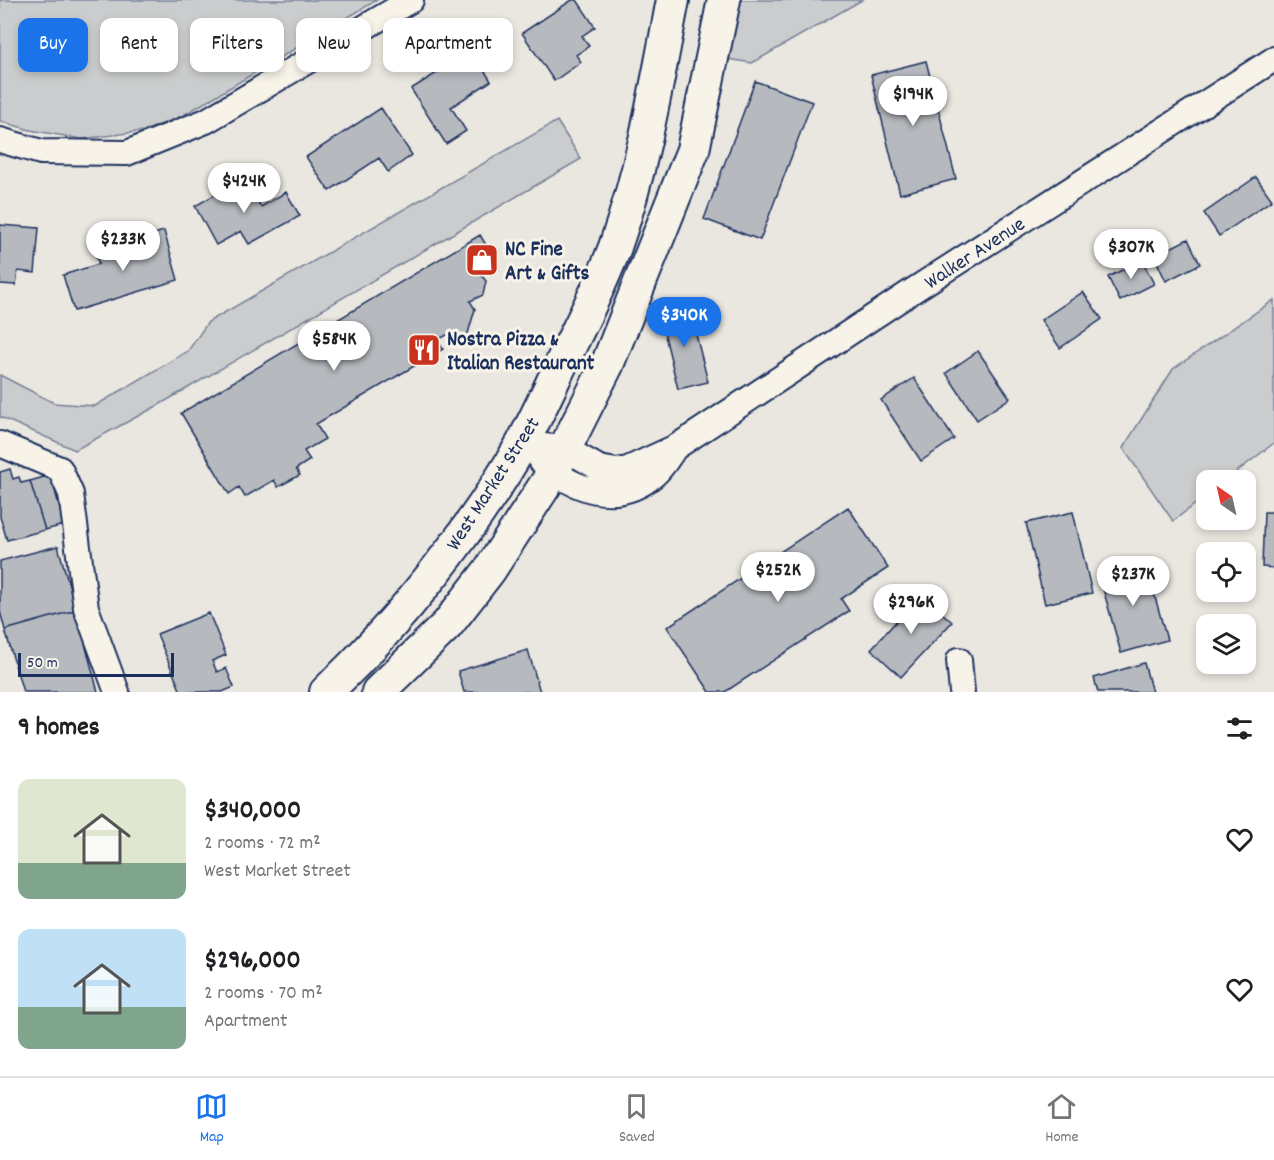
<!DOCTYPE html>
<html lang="en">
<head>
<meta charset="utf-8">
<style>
  :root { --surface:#fff; --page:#f2f2f2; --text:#202124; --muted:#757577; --line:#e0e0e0; --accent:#1a73e8 }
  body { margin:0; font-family:Dekko,sans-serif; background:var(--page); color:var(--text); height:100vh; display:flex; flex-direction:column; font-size:22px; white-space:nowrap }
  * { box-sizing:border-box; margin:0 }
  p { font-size:20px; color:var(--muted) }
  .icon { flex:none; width:33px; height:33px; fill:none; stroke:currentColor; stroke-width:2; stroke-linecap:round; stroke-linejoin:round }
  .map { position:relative; height:692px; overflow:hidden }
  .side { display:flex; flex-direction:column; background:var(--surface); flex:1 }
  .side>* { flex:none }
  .top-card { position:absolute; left:18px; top:18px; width:600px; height:54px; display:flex; gap:12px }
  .needle { width:39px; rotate:326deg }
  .controls { position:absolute; left:1196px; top:470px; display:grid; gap:12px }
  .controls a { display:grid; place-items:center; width:60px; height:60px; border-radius:12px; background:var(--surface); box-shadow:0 3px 9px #0003; font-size:30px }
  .scale { position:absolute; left:18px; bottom:15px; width:156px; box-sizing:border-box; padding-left:6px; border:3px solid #1b2f5e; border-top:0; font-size:16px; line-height:21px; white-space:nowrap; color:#1b2f5e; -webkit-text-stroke:4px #f7f3e8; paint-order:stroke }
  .price { position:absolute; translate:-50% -51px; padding:0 14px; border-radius:21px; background:#fff; color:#222; font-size:20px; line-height:39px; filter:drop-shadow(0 2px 3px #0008) }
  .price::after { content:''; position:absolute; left:50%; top:36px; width:18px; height:14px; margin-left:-9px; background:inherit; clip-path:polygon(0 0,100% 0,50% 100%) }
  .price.selected { background:var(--accent); color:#fff }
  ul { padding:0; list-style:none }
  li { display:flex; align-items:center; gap:18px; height:150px; padding:0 18px }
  li span { display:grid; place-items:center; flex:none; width:168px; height:120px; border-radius:12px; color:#555 }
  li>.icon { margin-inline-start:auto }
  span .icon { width:72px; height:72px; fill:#fffc; stroke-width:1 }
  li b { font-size:26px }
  h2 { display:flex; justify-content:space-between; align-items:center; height:72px; padding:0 18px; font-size:26px }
  .chip { padding:0 21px; border-radius:12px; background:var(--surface); box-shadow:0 3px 9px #0003; font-size:21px; line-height:54px }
  .chip.selected { background:var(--accent); color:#fff }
  .dock { display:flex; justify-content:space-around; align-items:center; height:84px; border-top:2px solid var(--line); background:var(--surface); font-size:16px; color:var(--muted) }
  .dock a { display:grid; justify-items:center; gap:3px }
  .dock .selected { color:var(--accent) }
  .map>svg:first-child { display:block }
</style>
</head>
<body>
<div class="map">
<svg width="1274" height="692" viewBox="0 0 1274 692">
  <rect width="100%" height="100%" fill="#eae7e0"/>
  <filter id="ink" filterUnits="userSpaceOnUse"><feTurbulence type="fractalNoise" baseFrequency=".0167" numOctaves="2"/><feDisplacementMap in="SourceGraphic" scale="12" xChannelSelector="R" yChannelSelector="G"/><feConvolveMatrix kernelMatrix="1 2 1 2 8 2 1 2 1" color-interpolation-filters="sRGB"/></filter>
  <g filter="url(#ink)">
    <!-- green -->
    <path fill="#cbcccd" stroke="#737e96" stroke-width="1.5" d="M0,0h377l-195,116 -38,15 -62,8 -52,-9 -30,-9z
      M739,0h123l-110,63 -25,-4z
      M557,121l24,38 -424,247 -82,44 -75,-33v-42l54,28 41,3 93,-55 20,-29z
      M1274,300v143l-48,37h-20v16l-33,25 -50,-73 50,-79z"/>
    <!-- building -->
    <path fill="#b6babf" stroke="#1b2f5e" stroke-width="1.5" d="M572,0h5l18,27 -13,9 7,10 -13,9 5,7 -27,19 -32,-48z
      M472,51l19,30 -40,26 15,24 -20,13 -35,-55z
      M926,61l30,118 -56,15 -29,-119z
      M755,81l57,21 -52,138 -56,-21z
      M381,108l31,47 -24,17 -9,-14 -50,33 -23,-34z
      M1256,177l16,23 -53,36 -15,-23z
      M244,178l17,29 25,-15 14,24 -51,28 -8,-13 -25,14 -21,-39z
      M0,225l39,3 -4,45 -17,-2 -2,14 -16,-1z
      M164,231l14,49 -104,31 -11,-36 36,-11 -4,-12z
      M480,235l18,30 -17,10 5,6 -3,14 -13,6 5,8 -8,28 -16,-4 -14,7 6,9 -127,75 9,15 -21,12 6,9 -14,9 4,6 -22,12 -4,-7 -29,17 -6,-10 -10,7 -48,-81z
      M1188,239l12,25 -34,17 -12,-25z
      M1142,260l12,24 -34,17 -12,-24z
      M1083,292l19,27 -42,29 -19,-28z
      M689,307l19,75 -30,7 -18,-74z
      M978,351l32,47 -33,22 -31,-47z
      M914,378l40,61 -33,22 -40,-61z
      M10,469l3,10 6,-2 2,6 9,-2 15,49 -38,10 -7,-23v-45z
      M51,475l13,50 -19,5 -15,-49z
      M848,507l40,61 -47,31 8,12 -124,81h-15l-43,-65z
      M1073,512l19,81 -47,11 -19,-81z
      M1264,512h10v56l-12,-1z
      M58,546l18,64 -71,20 -5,-19v-50z
      M1145,561l22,79 -46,13 -22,-79z
      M921,594l31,28 -51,55 -30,-28z
      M76,610l22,82h-75l-18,-62z
      M209,613l17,42 -14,6 5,11 9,-4 8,19 -12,5h-41l-24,-58z
      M528,650l12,42h-76l-6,-21z
      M1144,663l8,29h-54l-4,-14z"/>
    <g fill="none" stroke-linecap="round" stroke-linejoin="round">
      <!-- minor casing -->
      <g stroke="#1b2f5e" stroke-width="28">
        <path id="minor" d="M0,140l41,12 86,1 79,-32 205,-121
          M0,444l60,25 11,25 15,114 31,84
          M522,444l42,4 35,20 17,3 12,-2 48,-22 241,-159 357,-229
          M541,461c32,29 76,46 113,14 8,-7 14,-17 20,-26
          M959,660l3,32"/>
      </g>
      <!-- major casing -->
      <g stroke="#1b2f5e" stroke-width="36">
        <path id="major" d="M326,692c73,-69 146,-161 196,-248 15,-28 28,-57 42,-86 18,-36 37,-73 51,-111 28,-80 42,-164 58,-247
          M378,692l69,-67 42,-54 62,-95 56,-111 86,-215 31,-150"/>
      </g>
      <!-- minor -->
      <use href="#minor" stroke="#f7f3e8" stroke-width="24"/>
      <!-- major -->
      <use href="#major" stroke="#f7f3e8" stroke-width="32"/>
    </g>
  </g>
  <!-- icons -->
  <defs>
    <g id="shop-square" transform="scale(1.725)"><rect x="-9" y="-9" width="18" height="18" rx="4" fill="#c8321e" stroke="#f7f3e8"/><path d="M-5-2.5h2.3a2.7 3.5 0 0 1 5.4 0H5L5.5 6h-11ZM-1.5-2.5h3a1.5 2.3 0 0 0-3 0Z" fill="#fff"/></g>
    <g id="restaurant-square" transform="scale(1.725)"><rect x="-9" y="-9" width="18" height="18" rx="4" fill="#c8321e" stroke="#f7f3e8"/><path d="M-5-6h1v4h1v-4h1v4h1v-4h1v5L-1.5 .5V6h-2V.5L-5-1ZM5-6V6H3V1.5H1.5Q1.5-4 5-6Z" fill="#fff"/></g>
  </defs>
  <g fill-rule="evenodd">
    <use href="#shop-square" x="482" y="260"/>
    <use href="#restaurant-square" x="424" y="350"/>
  </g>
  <g text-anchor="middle" stroke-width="6" stroke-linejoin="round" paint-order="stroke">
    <!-- poi labels -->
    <g font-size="21" font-weight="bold" fill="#1b2f5e" stroke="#f7f3e8" text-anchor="start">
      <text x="505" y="255">NC Fine<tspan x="505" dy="24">Art &amp; Gifts</tspan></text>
      <text x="447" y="345">Nostra Pizza &amp;<tspan x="447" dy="24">Italian Restaurant</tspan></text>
    </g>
    <!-- street labels -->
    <g font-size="21" fill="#1b2f5e" stroke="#f7f3e8">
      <text transform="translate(974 252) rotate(-33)" y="7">Walker Avenue</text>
      <text transform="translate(492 483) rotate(-57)" y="7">West Market Street</text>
    </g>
  </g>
</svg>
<div class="controls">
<a><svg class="needle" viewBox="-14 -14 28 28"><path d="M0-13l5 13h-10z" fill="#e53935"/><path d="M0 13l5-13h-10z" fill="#757577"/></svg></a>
<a><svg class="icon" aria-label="locate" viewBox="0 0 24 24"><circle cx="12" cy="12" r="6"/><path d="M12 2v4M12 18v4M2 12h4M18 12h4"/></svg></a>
<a><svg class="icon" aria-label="layers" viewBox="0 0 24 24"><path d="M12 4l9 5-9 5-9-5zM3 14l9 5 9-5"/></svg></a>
</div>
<div class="scale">50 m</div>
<b class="price" style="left:913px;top:127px">$194K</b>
<b class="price" style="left:244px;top:214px">$424K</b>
<b class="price" style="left:123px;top:272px">$233K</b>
<b class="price" style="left:1131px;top:280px">$307K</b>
<b class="price selected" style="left:684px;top:348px">$340K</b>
<b class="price" style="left:334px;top:372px">$584K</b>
<b class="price" style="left:778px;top:603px">$252K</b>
<b class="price" style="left:1133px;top:607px">$237K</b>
<b class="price" style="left:911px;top:635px">$296K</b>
<div class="top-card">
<a class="chip selected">Buy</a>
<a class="chip">Rent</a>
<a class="chip">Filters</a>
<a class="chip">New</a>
<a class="chip">Apartment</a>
</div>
</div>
<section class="side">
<h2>9 homes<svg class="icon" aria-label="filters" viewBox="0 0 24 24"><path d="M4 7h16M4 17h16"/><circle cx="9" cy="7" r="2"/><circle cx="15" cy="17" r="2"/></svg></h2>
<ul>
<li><span style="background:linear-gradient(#dfe7d0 70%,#7fa58c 0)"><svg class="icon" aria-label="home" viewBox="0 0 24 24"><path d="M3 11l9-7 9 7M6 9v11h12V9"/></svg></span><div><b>$340,000</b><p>2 rooms · 72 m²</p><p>West Market Street</p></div><svg class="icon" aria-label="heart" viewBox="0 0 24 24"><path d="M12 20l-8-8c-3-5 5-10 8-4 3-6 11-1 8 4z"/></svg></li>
<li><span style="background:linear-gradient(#bfe0f5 65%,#7fa58c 0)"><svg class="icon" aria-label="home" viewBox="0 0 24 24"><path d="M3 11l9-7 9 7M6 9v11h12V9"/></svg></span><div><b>$296,000</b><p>2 rooms · 70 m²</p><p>Apartment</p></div><svg class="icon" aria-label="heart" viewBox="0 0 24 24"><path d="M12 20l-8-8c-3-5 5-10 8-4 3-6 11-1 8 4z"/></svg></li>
</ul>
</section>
<nav class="dock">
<a class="selected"><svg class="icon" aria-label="map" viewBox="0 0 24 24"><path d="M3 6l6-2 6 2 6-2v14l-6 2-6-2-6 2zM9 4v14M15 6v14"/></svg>Map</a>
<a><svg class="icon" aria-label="saved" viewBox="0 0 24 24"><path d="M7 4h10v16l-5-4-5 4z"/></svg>Saved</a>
<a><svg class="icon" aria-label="home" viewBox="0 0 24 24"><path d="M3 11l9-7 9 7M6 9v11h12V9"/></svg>Home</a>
</nav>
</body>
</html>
